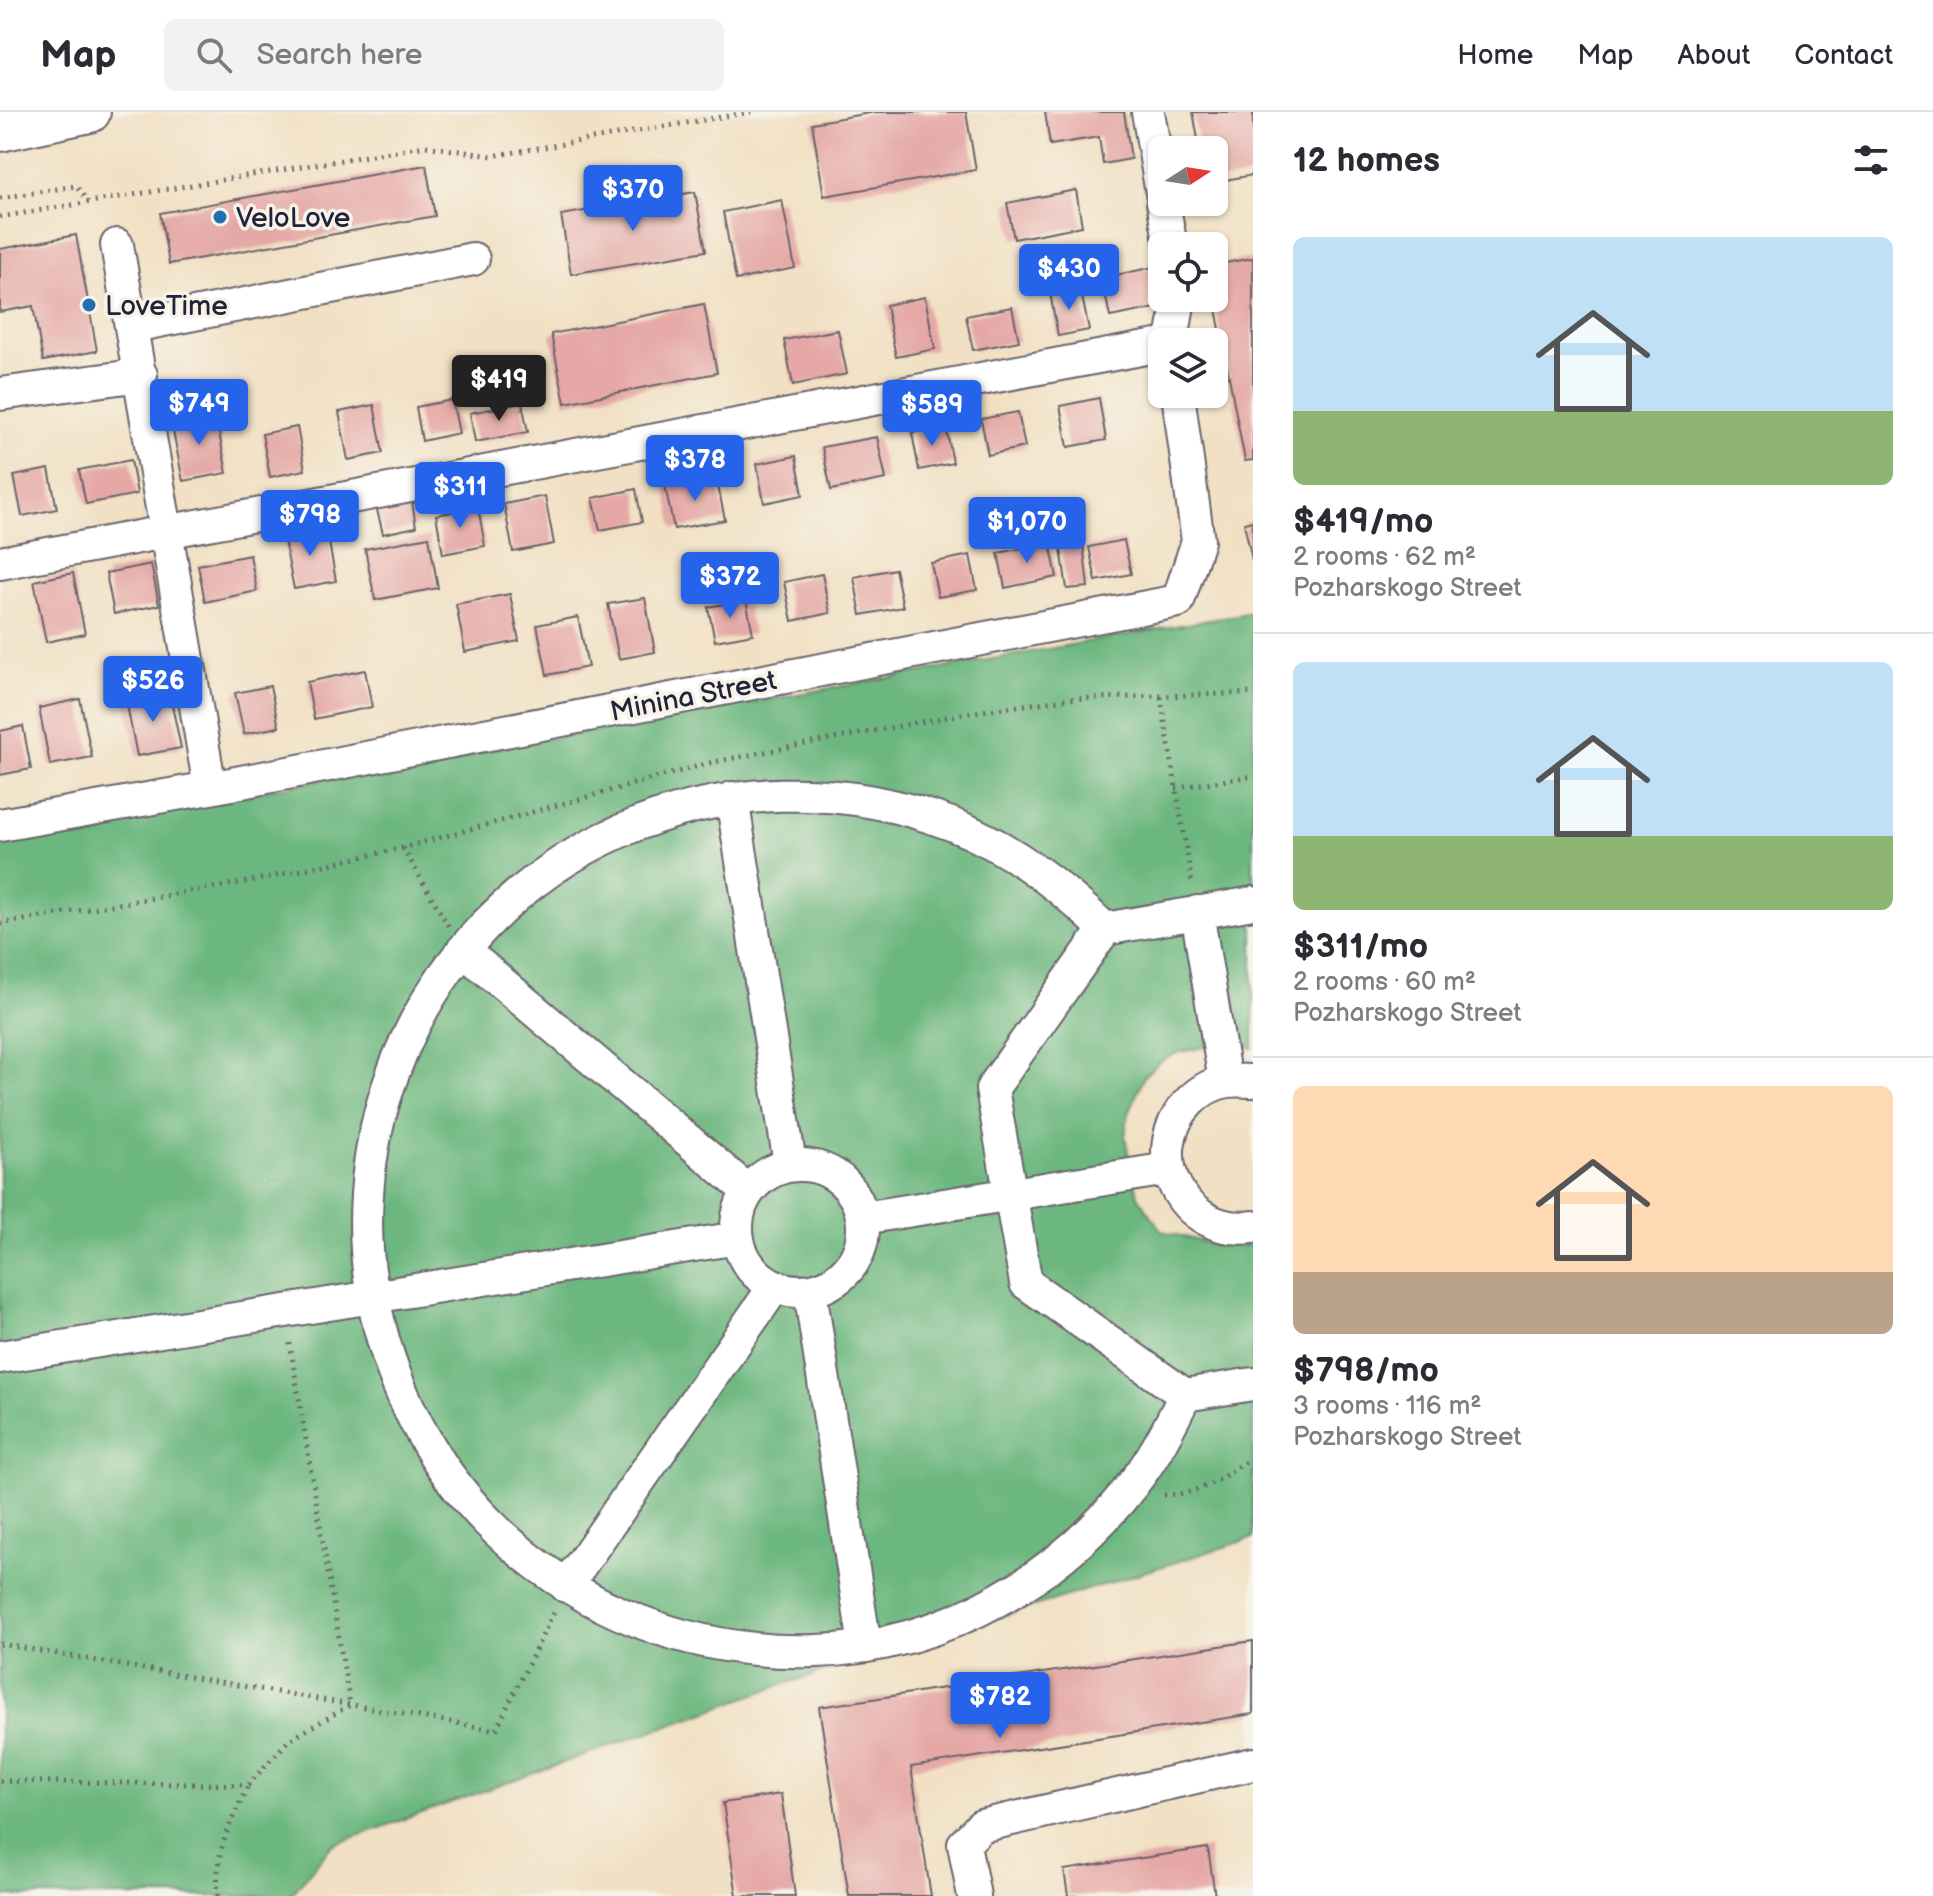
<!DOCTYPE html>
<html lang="en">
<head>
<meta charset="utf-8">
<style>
  :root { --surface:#fff; --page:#f2f2f3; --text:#2b2b33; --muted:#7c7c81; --line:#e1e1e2; --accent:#2563eb }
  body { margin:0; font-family:"Balsamiq Sans",sans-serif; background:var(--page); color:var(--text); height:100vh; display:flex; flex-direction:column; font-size:30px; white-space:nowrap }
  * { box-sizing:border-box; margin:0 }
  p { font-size:26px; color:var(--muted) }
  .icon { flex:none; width:44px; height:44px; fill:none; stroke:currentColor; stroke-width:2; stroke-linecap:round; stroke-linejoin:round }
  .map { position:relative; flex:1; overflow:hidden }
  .sheet { display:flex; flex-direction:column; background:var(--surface); width:680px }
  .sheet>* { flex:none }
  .needle { width:52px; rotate:78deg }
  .controls { position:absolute; left:1148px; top:24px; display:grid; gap:16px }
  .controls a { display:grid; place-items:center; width:80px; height:80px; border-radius:12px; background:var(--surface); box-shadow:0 2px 6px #0004; font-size:40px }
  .price { position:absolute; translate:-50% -68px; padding:0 18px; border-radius:8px; background:var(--accent); color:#fff; font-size:26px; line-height:52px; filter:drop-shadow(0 2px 4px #0008) }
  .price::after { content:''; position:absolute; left:50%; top:48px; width:24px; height:18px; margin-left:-12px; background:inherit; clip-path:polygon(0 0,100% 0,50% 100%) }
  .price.selected { background:#222; color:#fff }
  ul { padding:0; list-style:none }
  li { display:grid; align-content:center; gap:16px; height:424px; padding:0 40px }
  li+li { border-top:2px solid var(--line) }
  li span { display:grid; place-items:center; height:248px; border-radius:12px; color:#555 }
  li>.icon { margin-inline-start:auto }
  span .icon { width:144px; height:144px; fill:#fffc; stroke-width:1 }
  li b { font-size:34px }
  h2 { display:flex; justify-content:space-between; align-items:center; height:96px; padding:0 40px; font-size:34px }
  header { display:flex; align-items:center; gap:48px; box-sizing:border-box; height:112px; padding:0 40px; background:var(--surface); border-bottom:2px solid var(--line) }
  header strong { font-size:38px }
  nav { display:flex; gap:44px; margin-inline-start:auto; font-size:28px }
  .search { width:560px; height:72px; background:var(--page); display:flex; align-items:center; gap:20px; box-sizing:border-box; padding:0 28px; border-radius:12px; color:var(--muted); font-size:30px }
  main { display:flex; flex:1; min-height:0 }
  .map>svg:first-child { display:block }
</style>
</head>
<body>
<header>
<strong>Map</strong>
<div class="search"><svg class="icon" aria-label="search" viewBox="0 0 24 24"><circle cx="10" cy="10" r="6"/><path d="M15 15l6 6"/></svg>Search here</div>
<nav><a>Home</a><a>Map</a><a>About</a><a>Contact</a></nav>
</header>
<main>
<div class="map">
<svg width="1253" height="1784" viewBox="0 0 1253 1784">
  <rect width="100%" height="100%" fill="#f7f3e8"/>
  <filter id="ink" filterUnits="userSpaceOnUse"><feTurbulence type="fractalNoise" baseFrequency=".0125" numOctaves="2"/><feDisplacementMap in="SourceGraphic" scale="16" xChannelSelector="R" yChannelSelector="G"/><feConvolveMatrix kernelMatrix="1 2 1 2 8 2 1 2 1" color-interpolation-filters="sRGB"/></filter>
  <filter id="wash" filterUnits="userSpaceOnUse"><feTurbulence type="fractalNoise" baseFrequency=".006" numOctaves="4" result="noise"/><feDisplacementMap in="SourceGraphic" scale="32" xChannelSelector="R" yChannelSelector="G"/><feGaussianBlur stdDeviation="1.8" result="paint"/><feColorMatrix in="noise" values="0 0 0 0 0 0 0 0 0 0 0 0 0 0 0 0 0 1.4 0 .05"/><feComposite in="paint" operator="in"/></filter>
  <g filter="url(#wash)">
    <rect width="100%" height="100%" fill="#f1e0c3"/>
    <!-- forest -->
    <path fill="#6cb77f" stroke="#476c5d" stroke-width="2" d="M1253,500v436l-35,-4 -41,9 -18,9 -15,14 -16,40 -3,20 13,60 24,35 56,15 35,-1v293l-478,149 -443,158 -42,51h-290v-1058z"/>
    <g id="blocks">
      <!-- building -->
      <path fill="#e5a8a6" d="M875,0h91l10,58 -152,26 -12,-73z
        M1045,0h79l7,47 -28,5 -4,-27 -49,8z
        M1193,0h60v63l-39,7v-32h-14z
        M426,53l9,51 -266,48 -9,-51z
        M1076,78l6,36 -68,13 -7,-36z
        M695,80l11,59 -135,23 -10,-59z
        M782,88l13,68 -59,12 -13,-68z
        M76,123l21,116 -54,10 -10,-55 -33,6v-63z
        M1253,146v202l-8,1 -31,-163v-33z
        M1154,155l7,40 -51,10 -8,-39z
        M1080,175l9,43 -31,6 -8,-43z
        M925,185l10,52 -39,8 -10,-52z
        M704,192l13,69 -152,30 -14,-69z
        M1012,195l7,34 -46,9 -7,-34z
        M838,218l9,44 -54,11 -9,-45z
        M1099,286l7,42 -38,7 -8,-41z
        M452,288l7,33 -37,8 -6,-34z
        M522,291l6,29 -53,10 -5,-29z
        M374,293l9,48 -35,7 -9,-48z
        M1018,300l7,35 -37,8 -7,-36z
        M215,301l12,60 -44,8 -12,-60z
        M946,314l7,37 -34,7 -7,-37z
        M297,315l8,43 -35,7 -8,-43z
        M877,325l9,42 -55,11 -9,-43z
        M796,344l7,39 -39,8 -7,-39z
        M131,348l6,34 -51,10 -7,-34z
        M49,357l8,40 -35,7 -8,-40z
        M716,364l9,44 -51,9 -9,-43z
        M636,377l6,33 -42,8 -7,-32z
        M411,382l5,33 -33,7 -8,-32z
        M545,384l9,48 -41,8 -9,-48z
        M478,395l7,39 -42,8 -7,-39z
        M1253,409v39h-1l-8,-37z
        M1081,413l7,62 -21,2 -9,-61z
        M326,414l10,55 -42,8 -11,-54z
        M429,425l9,51 -63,12 -10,-51z
        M1124,428l7,34 -35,7 -7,-34z
        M1050,431l7,34 -52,11 -7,-35z
        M250,443l7,36 -52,11 -7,-37z
        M970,443l7,35 -39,7 -7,-34z
        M151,452l8,41 -45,9 -8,-41z
        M895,457l8,38 -42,8 -7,-38z
        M73,461l12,61 -39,8 -12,-61z
        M822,462l8,39 -38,8 -8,-39z
        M510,482l9,47 -54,11 -9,-48z
        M645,486l10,54 -36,7 -11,-55z
        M746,488l7,34 -38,7 -7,-34z
        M578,505l10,50 -41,8 -10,-50z
        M365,558l7,37 -58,12 -7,-37z
        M270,574l9,41 -35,7 -9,-41z
        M169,579l12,57 -44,8 -11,-56z
        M80,587l12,58 -42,8 -11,-57z
        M23,614l8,43 -31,6v-44z
        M1253,1529v73l-342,53 20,129h-82l-30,-189z
        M781,1682l14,102h-58l-14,-93z
        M1208,1736l7,48h-147l-4,-26z"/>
    </g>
  </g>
  <g filter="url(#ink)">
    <use href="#blocks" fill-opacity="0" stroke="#6a646b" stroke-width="2"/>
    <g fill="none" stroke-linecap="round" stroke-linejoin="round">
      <!-- minor casing -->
      <g stroke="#6a646b" stroke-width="36">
        <path id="minor" d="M1148,0l14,81
          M1163,90l8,44
          M117,133l93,543
          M133,214l340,-67
          M1172,230l7,-44
          M0,282l141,-19
          M0,451l1162,-218
          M732,686l58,366
          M0,713l210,-37 968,-187 20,-60 -20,-147
          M1253,791l-148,26 -113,160 34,194 159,112 68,-11
          M1197,800l28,169
          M1105,817c-46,-44 -94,-82 -154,-105 -223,-86 -475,23 -558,249 -28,76 -35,159 -17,238 17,79 55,153 112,211 87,88 204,133 328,129 129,-4 251,-75 326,-179 17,-24 30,-50 43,-77
          M463,838l285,241
          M1253,969c-8,0 -17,-1 -25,0 -14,2 -28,10 -38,20 -50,51 -9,136 63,126
          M737 1116a63 63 0 1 1 126 0a63 63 0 1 1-126 0Z
          M863,1106l305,-49
          M810,1179l55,355
          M0,1245l738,-119
          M566,1474l209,-300
          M974,1784l-10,-52 17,-18 272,-62"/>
      </g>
      <!-- major casing -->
      <g stroke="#6a646b" stroke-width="44">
        <path id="major" d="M0,19l90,-19"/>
      </g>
      <!-- path -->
      <path stroke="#6a646b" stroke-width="5" stroke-dasharray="2 6" stroke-linecap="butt" d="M0,86l76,-12 12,16
        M0,105l426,-71 66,10 259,-44
        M1161,585l31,187
        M1176,676l77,-12
        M403,736l46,79
        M0,812l246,-42 157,-34 310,-86 249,-48 104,-15 187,-6
        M1164,1383c40,-1 57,-17 89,-38
        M0,1532l496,86 58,-118
        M0,1669l248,4 40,-44 62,-36 -61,-367
        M218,1784c-4,-45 12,-71 30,-111"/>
      <!-- minor -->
      <use href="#minor" stroke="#fff" stroke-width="32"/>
      <!-- major -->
      <use href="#major" stroke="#fff" stroke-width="40"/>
    </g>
  </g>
  <!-- markers -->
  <g fill="#1f6fb2" stroke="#f7f3e8" stroke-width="3">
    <circle cx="220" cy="105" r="8"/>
    <circle cx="89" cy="193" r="8"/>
  </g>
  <g text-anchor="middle" stroke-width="7" stroke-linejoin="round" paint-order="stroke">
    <!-- poi labels -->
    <g font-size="28" fill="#22223b" stroke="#f7f3e8" text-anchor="start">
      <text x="236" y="115">VeloLove</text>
      <text x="105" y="203">LoveTime</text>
    </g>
    <!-- street labels -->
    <g font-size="28" fill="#22223b" stroke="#f7f3e8">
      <text transform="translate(693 583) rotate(-11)" y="10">Minina Street</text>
    </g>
  </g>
</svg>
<div class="controls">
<a><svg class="needle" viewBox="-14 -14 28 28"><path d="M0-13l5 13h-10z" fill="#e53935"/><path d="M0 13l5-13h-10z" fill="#7c7c81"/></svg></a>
<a><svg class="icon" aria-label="locate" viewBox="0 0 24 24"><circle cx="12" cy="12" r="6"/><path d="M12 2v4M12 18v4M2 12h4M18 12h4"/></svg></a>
<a><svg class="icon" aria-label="layers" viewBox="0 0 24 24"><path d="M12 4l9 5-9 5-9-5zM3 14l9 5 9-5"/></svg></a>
</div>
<b class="price" style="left:633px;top:121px">$370</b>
<b class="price" style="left:1069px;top:200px">$430</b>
<b class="price selected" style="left:499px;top:311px">$419</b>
<b class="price" style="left:199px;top:335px">$749</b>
<b class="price" style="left:932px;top:336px">$589</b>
<b class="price" style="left:695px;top:391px">$378</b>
<b class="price" style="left:460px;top:418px">$311</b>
<b class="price" style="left:310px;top:446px">$798</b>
<b class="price" style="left:1027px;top:453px">$1,070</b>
<b class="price" style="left:730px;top:508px">$372</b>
<b class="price" style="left:153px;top:612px">$526</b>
<b class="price" style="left:1000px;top:1628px">$782</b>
</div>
<section class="sheet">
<h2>12 homes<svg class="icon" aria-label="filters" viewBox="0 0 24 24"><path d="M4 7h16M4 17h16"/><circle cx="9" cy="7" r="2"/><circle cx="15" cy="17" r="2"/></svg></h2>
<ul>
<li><span style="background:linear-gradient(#bfe0f5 70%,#8fb573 0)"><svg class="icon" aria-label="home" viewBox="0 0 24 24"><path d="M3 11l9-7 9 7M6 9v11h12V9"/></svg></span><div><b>$419/mo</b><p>2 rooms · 62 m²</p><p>Pozharskogo Street</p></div></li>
<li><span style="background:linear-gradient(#bfe0f5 70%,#8fb573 0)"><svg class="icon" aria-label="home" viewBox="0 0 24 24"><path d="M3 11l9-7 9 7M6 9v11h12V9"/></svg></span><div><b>$311/mo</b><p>2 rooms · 60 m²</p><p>Pozharskogo Street</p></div></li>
<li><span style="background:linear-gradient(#ffd9b3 75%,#b9a48a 0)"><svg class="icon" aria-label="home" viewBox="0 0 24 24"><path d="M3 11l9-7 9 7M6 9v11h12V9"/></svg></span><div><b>$798/mo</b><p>3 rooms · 116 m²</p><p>Pozharskogo Street</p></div></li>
</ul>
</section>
</main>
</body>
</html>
